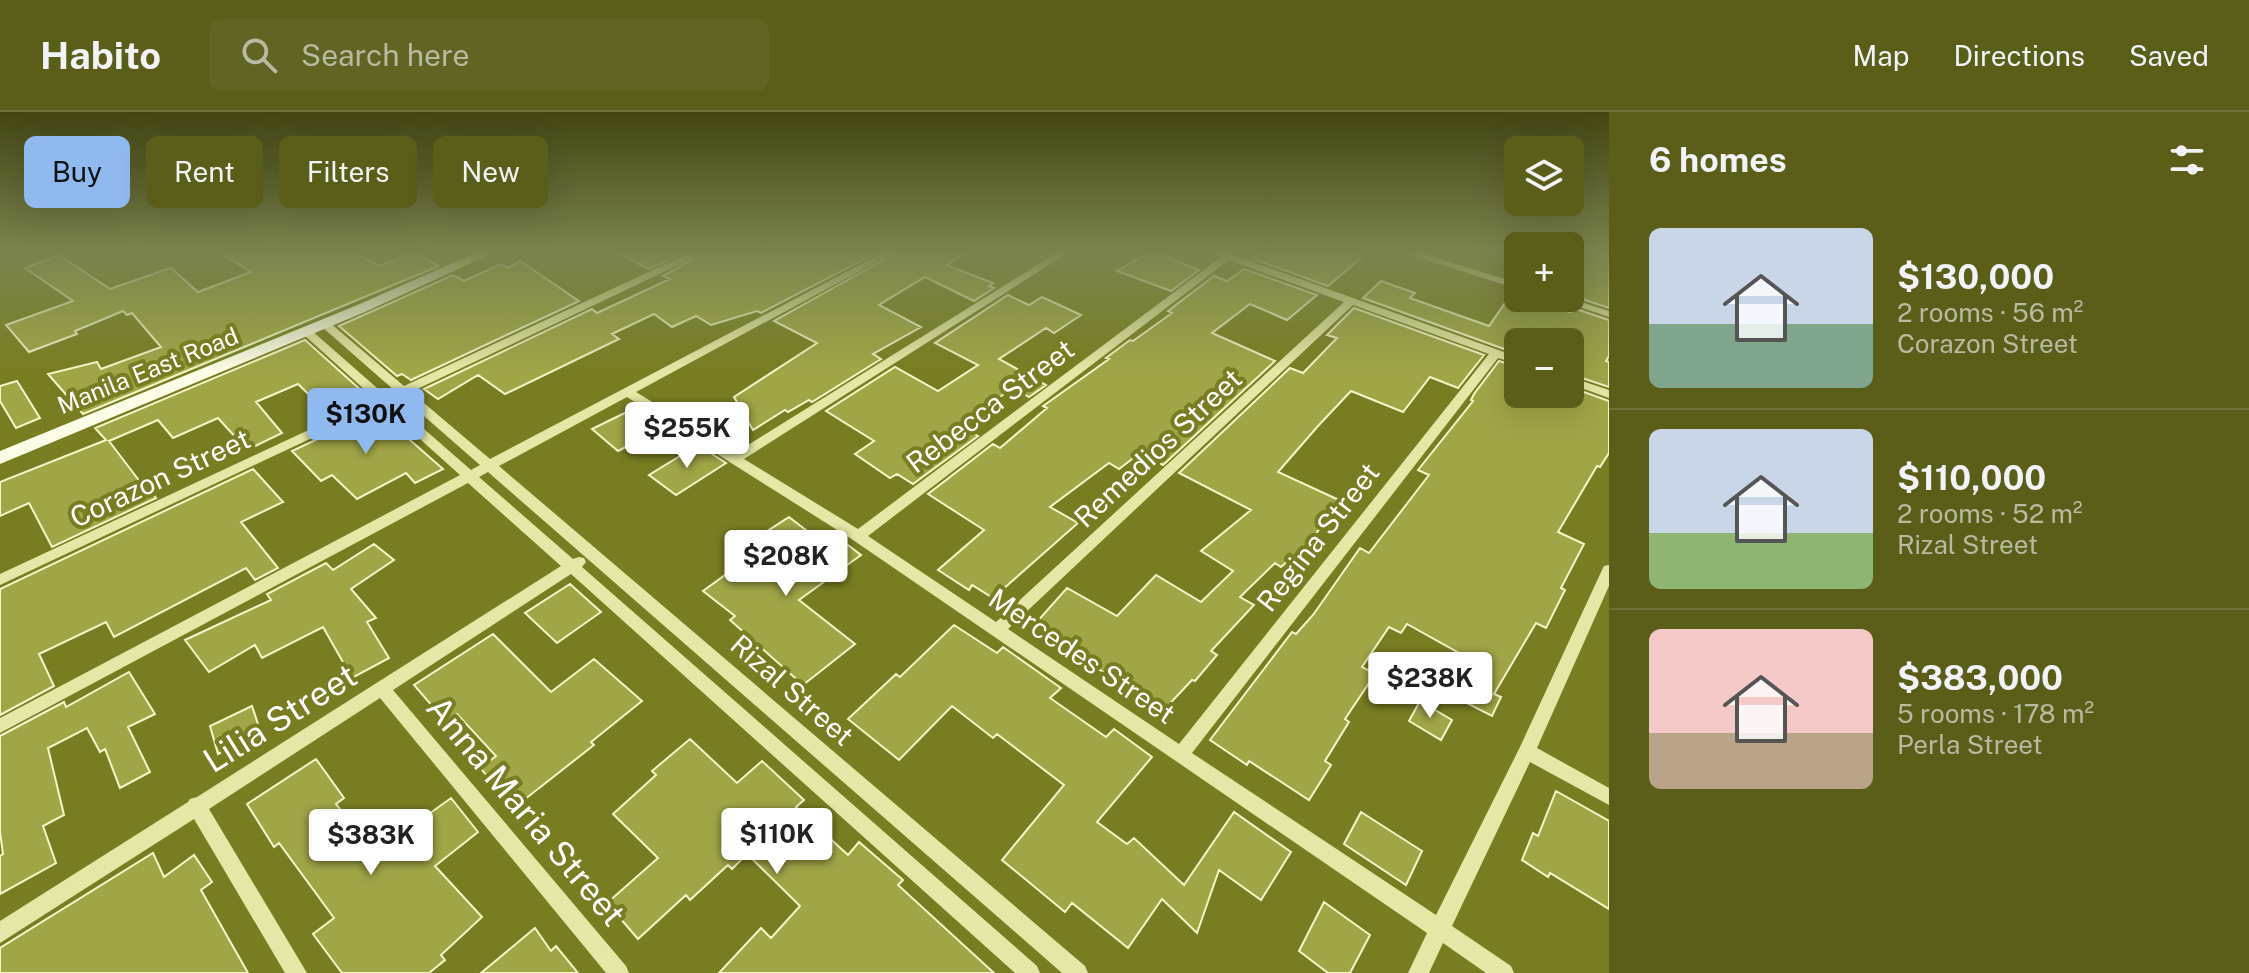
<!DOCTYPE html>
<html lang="en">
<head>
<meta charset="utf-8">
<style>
  :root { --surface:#5b5e19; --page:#616422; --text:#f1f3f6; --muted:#b8baa2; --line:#707338; --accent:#90b9f0 }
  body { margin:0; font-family:"Public Sans",sans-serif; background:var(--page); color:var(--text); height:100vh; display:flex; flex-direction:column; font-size:30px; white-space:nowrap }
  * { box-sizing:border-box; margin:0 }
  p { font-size:26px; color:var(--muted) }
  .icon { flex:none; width:44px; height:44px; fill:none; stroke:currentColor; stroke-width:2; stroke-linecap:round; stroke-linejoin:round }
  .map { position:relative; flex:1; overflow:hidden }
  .panel { display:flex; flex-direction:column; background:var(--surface); width:640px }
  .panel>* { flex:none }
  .hud { position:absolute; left:24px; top:24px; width:760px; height:72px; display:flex; gap:16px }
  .buttons { position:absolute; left:1504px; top:24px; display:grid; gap:16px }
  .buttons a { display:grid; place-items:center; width:80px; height:80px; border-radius:12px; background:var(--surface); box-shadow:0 8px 32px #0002; font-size:40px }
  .price { position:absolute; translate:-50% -68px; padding:0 18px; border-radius:8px; background:#fff; color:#222; font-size:26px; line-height:52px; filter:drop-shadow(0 2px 4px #0008) }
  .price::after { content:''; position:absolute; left:50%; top:48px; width:24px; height:18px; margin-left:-12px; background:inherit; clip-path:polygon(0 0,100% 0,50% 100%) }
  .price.active { background:var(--accent); color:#111 }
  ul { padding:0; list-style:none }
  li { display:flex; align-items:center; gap:24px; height:200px; padding:0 40px }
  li+li { border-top:2px solid var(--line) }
  li span { display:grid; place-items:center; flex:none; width:224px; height:160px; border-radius:12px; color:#555 }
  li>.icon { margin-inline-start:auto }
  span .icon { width:96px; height:96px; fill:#fffc; stroke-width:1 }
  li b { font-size:34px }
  h2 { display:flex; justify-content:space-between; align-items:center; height:96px; padding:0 40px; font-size:34px }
  .tag { padding:0 28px; border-radius:12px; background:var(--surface); box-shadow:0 8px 32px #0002; font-size:28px; line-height:72px }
  .tag.active { background:var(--accent); color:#111 }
  header { display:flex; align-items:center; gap:48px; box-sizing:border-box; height:112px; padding:0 40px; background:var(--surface); border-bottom:2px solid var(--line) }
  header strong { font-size:38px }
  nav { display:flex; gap:44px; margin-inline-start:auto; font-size:28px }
  .search { width:560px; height:72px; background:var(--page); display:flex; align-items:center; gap:20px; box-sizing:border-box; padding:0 28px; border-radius:12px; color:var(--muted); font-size:30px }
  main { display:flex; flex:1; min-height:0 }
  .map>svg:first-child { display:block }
</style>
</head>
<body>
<header>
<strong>Habito</strong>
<div class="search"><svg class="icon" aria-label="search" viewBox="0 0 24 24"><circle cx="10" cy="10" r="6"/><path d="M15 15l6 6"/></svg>Search here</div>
<nav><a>Map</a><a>Directions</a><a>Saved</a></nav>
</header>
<main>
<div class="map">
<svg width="1609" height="861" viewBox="0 0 1609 861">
  <rect width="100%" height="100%" fill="#797d21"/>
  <!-- building -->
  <path fill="#a0a546" stroke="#f4f5c8" stroke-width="2" d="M218,139h134l27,15 36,-14 24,14 -356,148 -35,-40 49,-12 4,7 60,-22 -29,-34 -5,2 -4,-4 -48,20 2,3 -48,18 -23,-27 67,-24 -48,-33 34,-13 51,34 61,-21 27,24 53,-20z
    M613,139h267l-119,62 -4,-2 -46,14 -15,-9 -24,11 -18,-13 -42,20 7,5 -114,55 -27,-19 -40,24 -14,-10 168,-80 5,4 73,-34 -7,-3 31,-17 -1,-6 -8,-1 -36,17z
    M900,139h70l-24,14 47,18 -4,3 5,2 -20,13 -49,-24 -46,28 42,22 -48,27 8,5 -69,43 -3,-2 -21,12 -3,-2 -32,20 -19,-33 83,-54 -43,-22z
    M1152,139l47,19 -28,21 -54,-20z
    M1269,139h73l19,7 -33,28 -72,-26z
    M1570,139h25l14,4v53l-39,-13z
    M520,149l59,40 -168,79 -9,-6 -5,2 -58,-50 114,-51 11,6 37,-17 7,4z
    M1244,157l73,26 -30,25 -37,-16 -38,29 63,28 -112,104 -23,-12 -21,16 -10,-6 -59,44 28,16 -85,75 -21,-13 -3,5 -31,-20 46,-40 -56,-36 65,-50 7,4 47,-40 -4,-2 66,-47 -3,-1 24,-18 3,1 39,-28 -4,-2 46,-35 13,5z
    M1381,169l34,12 -5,5 79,28 23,-33 6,5 52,14v-5l39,13v36l-3,5 3,1v25l-39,-13v-32h-52v12l-155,-56z
    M1008,183l21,10 13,-8 39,18 -27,18 -8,-5 -47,31 47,26 -17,12 -16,-9 -54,37 19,11 -65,48 -16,-10 -7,4 -35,-24 19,-13 -48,-30 69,-44 43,24 40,-26 -43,-22z
    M1354,196l130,47 -26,33 -28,-11 -27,35 -52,-21 -33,35 -40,46 63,29 -33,43 -27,23 -6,-4 -35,34 14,8 -43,46 6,4 -22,26 -3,-1 -30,32 -128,-87 33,-37 50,28 39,-41 45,27 32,-31 -32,-20 50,-41 -72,-37 111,-105 13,5 34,-35 -10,-3z
    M305,228l58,52 -4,3 6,5 -34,16 -33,-32 -42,18 26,31 -35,17 -29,-32 -45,20 -15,-18 -49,21 35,46 3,-2 9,13 -104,49 -23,-44 -29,13v-34l106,-42 -11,-12z
    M1499,249l19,6v27h52v-7l39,14v52l-9,14 -3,-1 -39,66 26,12 -23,44 4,2 -19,38 -10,-5 -42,71 7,3 -9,19 -35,-18 18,-36 -68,-38 -6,9 -12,-6 -27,40 13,7 -30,45 4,3 -24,39 6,4 -22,35 -60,-39 -2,4 -37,-25 82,-108 4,2 17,-19 47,-67 9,5 60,-78 -11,-5 55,-69 -2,-1 3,-6z
    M17,269l23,37 -24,10 -16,-27v-15z
    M637,295l29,19 -48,25 -26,-22z
    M377,299l66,58 -28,14 -9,-10 -49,26 -25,-24 -11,6 -29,-30z
    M698,333l28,18 -50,32 -27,-20z
    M253,357l30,33 -42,20 37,46 -23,12 -9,-12 -132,69 -8,-15 -67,32 15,32 -54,29v-126z
    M789,405l39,30 12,-8 21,16 -62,45 56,44 -52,41 -73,-65 5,-4 -32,-25 59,-43 -10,-7z
    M374,432l20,16 -43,29 25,29 -9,4 22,36 -37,20 -29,-51 -61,31 -7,-13 -46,27 -24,-32 86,-40 -4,-6 59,-31 7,7z
    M570,472l31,28 -44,31 -32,-30z
    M954,513l43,28 6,-6 58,41 -11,10 56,39 8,-8 38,28 -55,65 30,22 7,-6 50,47 50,-73 57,40 -30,48 -42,-30 -22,63 -35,-34 -34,49 -56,-45 -7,9 -63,-52 62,-75 -67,-51 -4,4 -41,-32 -53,54 -51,-41 48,-45 4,3z
    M493,522l58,58 43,-33 48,42 -51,41 3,3 -79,62 -35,-39 16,-12 -39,-42 -11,8 -32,-37z
    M129,560l26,42 -27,13 22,45 -30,16 -15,-39 -5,3 -13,-24 -39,20 16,67 -21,11 13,37 -56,31v-38l3,-2 -3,-22v-96l64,-34 2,5z
    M1420,589l32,19 -11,20 -32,-19z
    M252,594l9,27 -43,21 -8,-28z
    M690,627l47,44 25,-22 42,39 -8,7 52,48 11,-13 44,38 -5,5 96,88h-275l42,-45 10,10 29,-32 -53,-52 -15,15 -4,-4 -38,35 -4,-5 -48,44 -31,-36 51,-45 -45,-44 43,-39 -4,-4z
    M316,647l28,39 -8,6 39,49 76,-55 27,34 -43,34 47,51 -41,38 4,5 -16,13h-87l-29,-39 21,-16 -55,-75 -5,4 -27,-43z
    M1556,679l53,30v88l-59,-36 -2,4 -26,-17 11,-27 5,3z
    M1361,700l61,39 -16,34 -62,-41z
    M153,741l11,24 30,-22 18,27 -11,8 47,83h-248v-25z
    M1324,790l46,33 -20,38h-22l-29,-22z
    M535,816l16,23 5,-5 22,27h-97z"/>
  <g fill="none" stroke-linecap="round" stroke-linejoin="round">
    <!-- minor -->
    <path fill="#e4e7a5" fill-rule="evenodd" d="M886,139h11l-261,141 99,61 325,-202h11l-327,208 114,70 363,-272 -12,-6h13l296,106v7l-20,-6 -306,395 244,162 84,-168 82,-177 2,-4 5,-1v21l-72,162 72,40v17l-79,-43 -78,164 59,40 3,7h-28l-43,-30 -14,30h-21l19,-40 -574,-393 -226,-143 -128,69 586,500 3,7h-26l-574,-501 -9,5 94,82 6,-2 5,1 2,4 -4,5 455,399 3,7h-25l-444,-399 -178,116 233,276 3,7h-23l-226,-275 -171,111 98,164h-22l-91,-154 -194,124v-22l188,-119 2,-3 7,-2 364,-231 -93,-83 -468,250v-15l460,-243 -78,-70 -382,180v-11l375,-175 -72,-65v-4h8l74,65 9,-5 -73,-64v-4h8l75,64 281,-131h6v4l-280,133 79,67zM1229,148l115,42 -348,320 -128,-86zM1353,193l136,49 -310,390 -171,-115zM401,284l79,69 -9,5 -79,-69z
      M1399,139h14l105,32v6z
      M1553,186h16l40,13v6z
      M1570,265l39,13v8l-39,-14z"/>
    <!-- major -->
    <path fill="#fbfde6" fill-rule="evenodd" d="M480,139h17l-132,61 -365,152v-13l355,-145z"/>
  </g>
  <!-- sky -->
  <linearGradient id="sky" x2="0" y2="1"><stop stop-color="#434512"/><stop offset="0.54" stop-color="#7b844e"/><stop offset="1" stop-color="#7b844e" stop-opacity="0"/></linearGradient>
  <rect width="1609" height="259" fill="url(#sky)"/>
  <g text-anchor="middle" stroke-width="8" stroke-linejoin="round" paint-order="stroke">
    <!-- far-street labels -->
    <g font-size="24" fill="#fff" stroke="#797d21">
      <text transform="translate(148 259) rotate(-22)" y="8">Manila East Road</text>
    </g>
    <!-- street labels -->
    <g font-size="28" fill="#fff" stroke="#797d21">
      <text transform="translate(990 294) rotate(-37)" y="10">Rebecca Street</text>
      <text transform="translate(1158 336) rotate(-43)" y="10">Remedios Street</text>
      <text transform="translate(160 366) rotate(-25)" y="10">Corazon Street</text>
      <text transform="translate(1318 425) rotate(-52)" y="10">Regina Street</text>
      <text transform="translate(1082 544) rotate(34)" y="10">Mercedes Street</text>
      <text transform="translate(792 578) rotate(41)" y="10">Rizal Street</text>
    </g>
    <!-- near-street labels -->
    <g font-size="34" fill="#fff" stroke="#797d21">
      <text transform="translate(280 606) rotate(-32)" y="12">Lilia Street</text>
      <text transform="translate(526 699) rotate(50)" y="12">Anna Maria Street</text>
    </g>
  </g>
</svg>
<div class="buttons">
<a><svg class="icon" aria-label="layers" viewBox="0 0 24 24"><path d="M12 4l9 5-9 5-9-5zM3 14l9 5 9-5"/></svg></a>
<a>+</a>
<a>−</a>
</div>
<b class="price active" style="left:366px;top:344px">$130K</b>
<b class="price" style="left:687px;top:358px">$255K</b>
<b class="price" style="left:786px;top:486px">$208K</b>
<b class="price" style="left:1430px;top:608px">$238K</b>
<b class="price" style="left:777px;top:764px">$110K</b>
<b class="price" style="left:371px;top:765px">$383K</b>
<div class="hud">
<a class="tag active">Buy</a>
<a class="tag">Rent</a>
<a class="tag">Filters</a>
<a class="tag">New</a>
</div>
</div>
<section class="panel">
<h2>6 homes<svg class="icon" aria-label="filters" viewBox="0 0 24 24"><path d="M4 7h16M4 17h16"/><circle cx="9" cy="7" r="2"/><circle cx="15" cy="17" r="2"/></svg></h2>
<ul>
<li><span style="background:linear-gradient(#c9d6e8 60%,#7fa58c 0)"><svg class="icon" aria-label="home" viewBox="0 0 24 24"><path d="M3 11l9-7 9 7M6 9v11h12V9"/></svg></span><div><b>$130,000</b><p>2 rooms · 56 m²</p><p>Corazon Street</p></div></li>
<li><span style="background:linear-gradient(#c9d6e8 65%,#8fb573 0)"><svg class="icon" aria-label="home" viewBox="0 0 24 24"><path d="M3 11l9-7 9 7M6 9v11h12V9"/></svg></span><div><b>$110,000</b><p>2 rooms · 52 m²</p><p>Rizal Street</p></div></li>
<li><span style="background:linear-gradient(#f6c9c9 65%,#b9a48a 0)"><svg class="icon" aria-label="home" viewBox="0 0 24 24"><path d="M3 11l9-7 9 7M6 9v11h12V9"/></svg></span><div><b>$383,000</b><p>5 rooms · 178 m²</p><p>Perla Street</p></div></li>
</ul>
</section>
</main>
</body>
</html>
